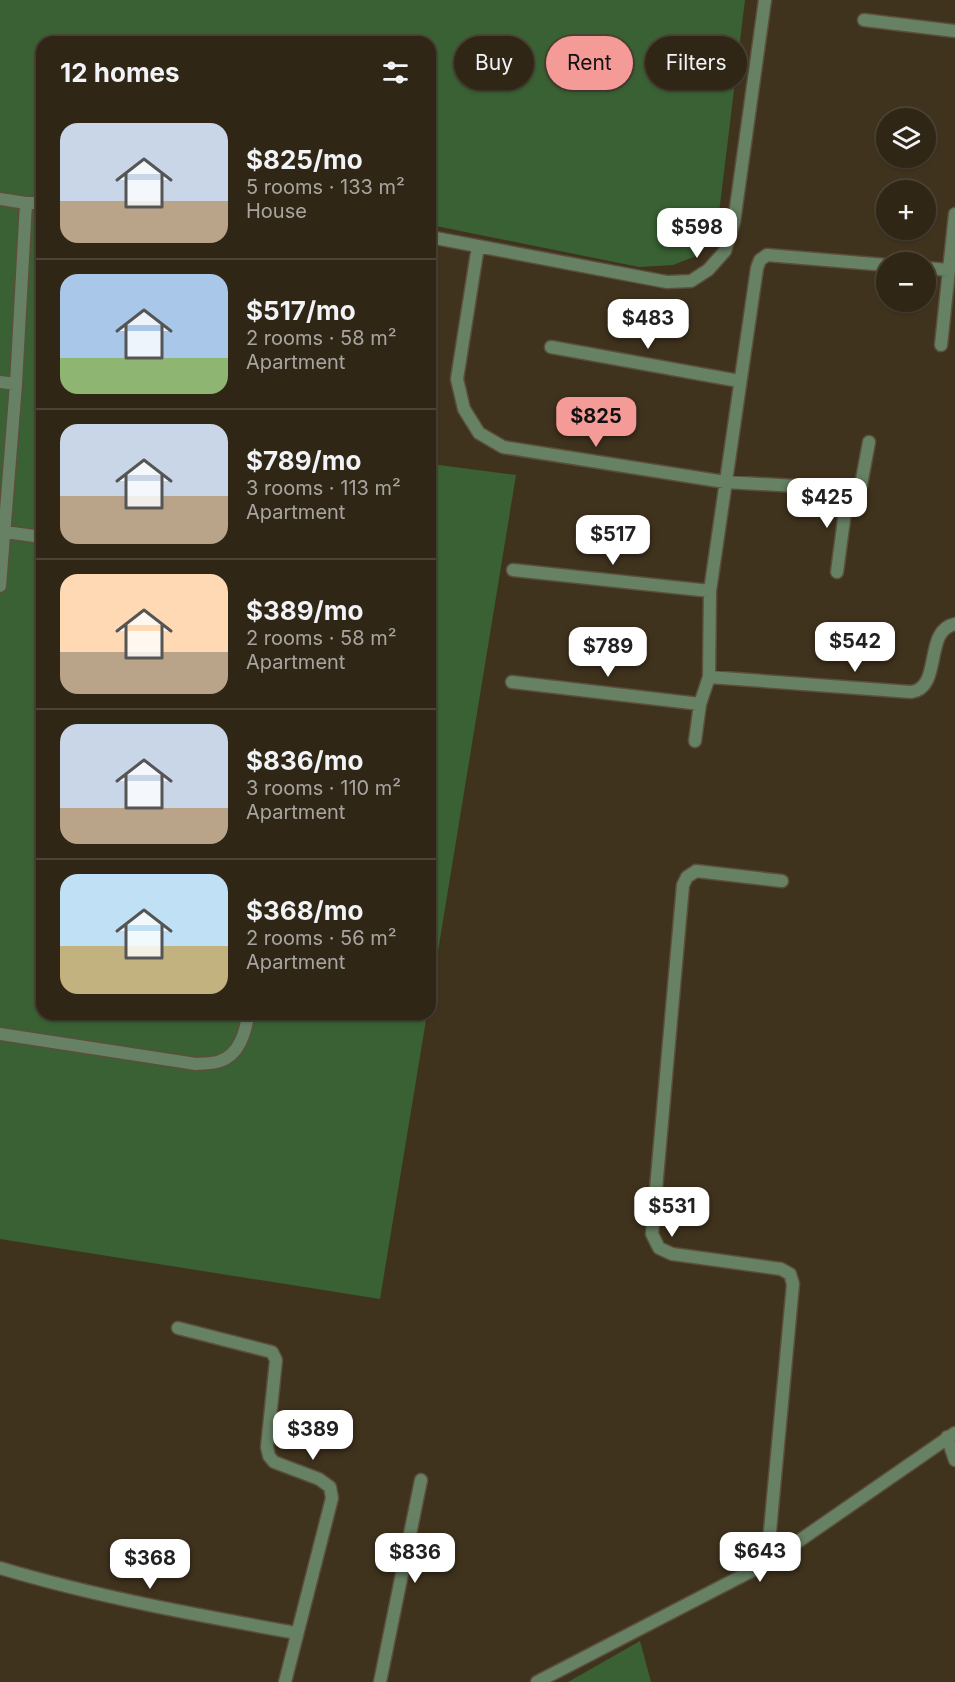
<!DOCTYPE html>
<html lang="en">
<head>
<meta charset="utf-8">
<style>
  :root { --surface:#302616; --page:#382e1f; --text:#f1f3f6; --muted:#a8a5a1; --line:#4b4335; --accent:#f59b97 }
  body { margin:0; font-family:Inter,sans-serif; background:var(--page); color:var(--text); height:100vh; display:flex; flex-direction:column; font-size:22px; white-space:nowrap }
  * { box-sizing:border-box; margin:0 }
  p { font-size:20px; color:var(--muted) }
  .icon { flex:none; width:33px; height:33px; fill:none; stroke:currentColor; stroke-width:2; stroke-linecap:round; stroke-linejoin:round }
  .map { position:relative; flex:1; overflow:hidden }
  .details { position:absolute; left:36px; top:36px; width:400px; height:984px; display:flex; flex-direction:column; background:var(--surface); border-radius:18px; box-shadow:0 2px 4px #0004,0 0 0 2px var(--line) }
  .details>* { flex:none }
  .guide { position:absolute; left:454px; top:36px; width:410px; height:54px; display:flex; gap:12px }
  .buttons { position:absolute; left:876px; top:108px; display:grid; gap:12px }
  .buttons a { display:grid; place-items:center; width:60px; height:60px; border-radius:50%; background:var(--surface); box-shadow:0 2px 4px #0004,0 0 0 2px var(--line); font-size:30px }
  .price { position:absolute; translate:-50% -51px; padding:0 14px; border-radius:12px; background:#fff; color:#222; font-size:20px; line-height:39px; filter:drop-shadow(0 2px 3px #0008) }
  .price::after { content:''; position:absolute; left:50%; top:36px; width:18px; height:14px; margin-left:-9px; background:inherit; clip-path:polygon(0 0,100% 0,50% 100%) }
  .price.current { background:var(--accent); color:#111 }
  ul { padding:0; list-style:none }
  li { display:flex; align-items:center; gap:18px; height:150px; padding:0 24px }
  li+li { border-top:2px solid var(--line) }
  li span { display:grid; place-items:center; flex:none; width:168px; height:120px; border-radius:18px; color:#555 }
  li>.icon { margin-inline-start:auto }
  span .icon { width:72px; height:72px; fill:#fffc; stroke-width:1 }
  li b { font-size:26px }
  h2 { display:flex; justify-content:space-between; align-items:center; height:72px; padding:0 24px; font-size:26px }
  .tag { padding:0 21px; border-radius:27px; background:var(--surface); box-shadow:0 2px 4px #0004,0 0 0 2px var(--line); font-size:21px; line-height:54px }
  .tag.current { background:var(--accent); color:#111 }
  .map>svg:first-child { display:block }
</style>
</head>
<body>
<div class="map">
<svg width="955" height="1682" viewBox="0 0 955 1682">
  <rect width="100%" height="100%" fill="#40331e"/>
  <!-- green -->
  <path fill="#396133" d="M0,0h745l-27,221 -22,35 -23,9 -34,2 -208,-42 -1,-183h-388v972h385l-47,285 -380,-60z
    M431,464l85,11 -85,519 -1,-530z
    M640,1641l11,41h-83z"/>
  <g fill="none" stroke-linecap="round" stroke-linejoin="round">
    <!-- service casing -->
    <g stroke="#5b4f3b" stroke-width="15">
      <path id="service" d="M864,20l91,11"/>
    </g>
    <!-- minor casing -->
    <g stroke="#5b4f3b" stroke-width="15">
      <path id="minor" d="M0,199l26,4 -10,181 -16,202
        M26,203h16
        M430,237l237,45 24,-1 17,-11 17,-19 9,-29 31,-222
        M478,246l-21,133 7,30 15,24 24,14 222,35 123,7h9l4,-4 8,-43
        M926,268l22,2
        M941,345l14,-131
        M551,347l188,34
        M0,382l16,2
        M5,532l37,5
        M513,570l197,21
        M837,572l11,-83
        M709,677l202,15c32,-4 12,-62 44,-68
        M512,682l188,22
        M695,741l5,-37 9,-27 1,-86 47,-323 3,-8 7,-5 119,10
        M0,1034l196,30c7,-1 17,0 24,-3 19,-6 26,-29 28,-47
        M178,1328l94,24 4,8 -9,87 2,9 5,6 45,17 11,8 2,11 -47,184
        M947,1437l8,23
        M767,1563l26,-279 -3,-10 -9,-5 -109,-15 -13,-6 -7,-14 31,-349 4,-8 9,-6 86,10
        M0,1568c97,29 197,47 296,65
        M380,1682l41,-202
        M537,1682l230,-119 188,-130"/>
    </g>
    <!-- service -->
    <use href="#service" stroke="#668164" stroke-width="12"/>
    <!-- minor -->
    <use href="#minor" stroke="#668164" stroke-width="12"/>
  </g>
</svg>
<div class="buttons">
<a><svg class="icon" aria-label="layers" viewBox="0 0 24 24"><path d="M12 4l9 5-9 5-9-5zM3 14l9 5 9-5"/></svg></a>
<a>+</a>
<a>−</a>
</div>
<b class="price" style="left:697px;top:259px">$598</b>
<b class="price" style="left:648px;top:350px">$483</b>
<b class="price current" style="left:596px;top:448px">$825</b>
<b class="price" style="left:827px;top:529px">$425</b>
<b class="price" style="left:613px;top:566px">$517</b>
<b class="price" style="left:855px;top:673px">$542</b>
<b class="price" style="left:608px;top:678px">$789</b>
<b class="price" style="left:672px;top:1238px">$531</b>
<b class="price" style="left:313px;top:1461px">$389</b>
<b class="price" style="left:760px;top:1583px">$643</b>
<b class="price" style="left:415px;top:1584px">$836</b>
<b class="price" style="left:150px;top:1590px">$368</b>
<div class="guide">
<a class="tag">Buy</a>
<a class="tag current">Rent</a>
<a class="tag">Filters</a>
</div>
<section class="details">
<h2>12 homes<svg class="icon" aria-label="filters" viewBox="0 0 24 24"><path d="M4 7h16M4 17h16"/><circle cx="9" cy="7" r="2"/><circle cx="15" cy="17" r="2"/></svg></h2>
<ul>
<li><span style="background:linear-gradient(#c9d6e8 65%,#b9a48a 0)"><svg class="icon" aria-label="home" viewBox="0 0 24 24"><path d="M3 11l9-7 9 7M6 9v11h12V9"/></svg></span><div><b>$825/mo</b><p>5 rooms · 133 m²</p><p>House</p></div></li>
<li><span style="background:linear-gradient(#a9c7e8 70%,#8fb573 0)"><svg class="icon" aria-label="home" viewBox="0 0 24 24"><path d="M3 11l9-7 9 7M6 9v11h12V9"/></svg></span><div><b>$517/mo</b><p>2 rooms · 58 m²</p><p>Apartment</p></div></li>
<li><span style="background:linear-gradient(#c9d6e8 60%,#b9a48a 0)"><svg class="icon" aria-label="home" viewBox="0 0 24 24"><path d="M3 11l9-7 9 7M6 9v11h12V9"/></svg></span><div><b>$789/mo</b><p>3 rooms · 113 m²</p><p>Apartment</p></div></li>
<li><span style="background:linear-gradient(#ffd9b3 65%,#b9a48a 0)"><svg class="icon" aria-label="home" viewBox="0 0 24 24"><path d="M3 11l9-7 9 7M6 9v11h12V9"/></svg></span><div><b>$389/mo</b><p>2 rooms · 58 m²</p><p>Apartment</p></div></li>
<li><span style="background:linear-gradient(#c9d6e8 70%,#b9a48a 0)"><svg class="icon" aria-label="home" viewBox="0 0 24 24"><path d="M3 11l9-7 9 7M6 9v11h12V9"/></svg></span><div><b>$836/mo</b><p>3 rooms · 110 m²</p><p>Apartment</p></div></li>
<li><span style="background:linear-gradient(#bfe0f5 60%,#c2b280 0)"><svg class="icon" aria-label="home" viewBox="0 0 24 24"><path d="M3 11l9-7 9 7M6 9v11h12V9"/></svg></span><div><b>$368/mo</b><p>2 rooms · 56 m²</p><p>Apartment</p></div></li>
</ul>
</section>
</div>
</body>
</html>
